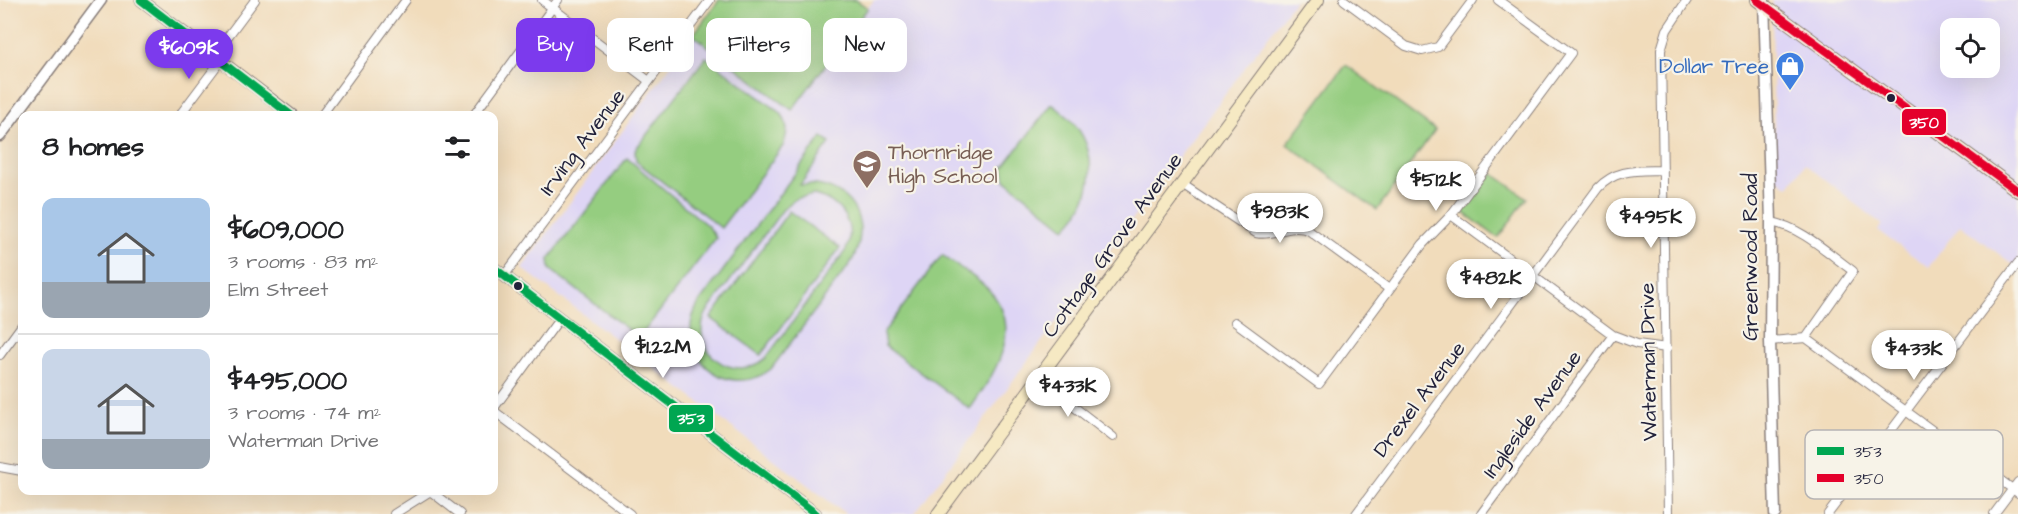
<!DOCTYPE html>
<html lang="en">
<head>
<meta charset="utf-8">
<style>
  :root { --surface:#fff; --page:#f6f6f6; --text:#202124; --muted:#757577; --line:#e0e0e0; --accent:#7c3aed }
  body { margin:0; font-family:"Architects Daughter",sans-serif; background:var(--page); color:var(--text); height:100vh; display:flex; flex-direction:column; font-size:22px; white-space:nowrap }
  * { box-sizing:border-box; margin:0 }
  p { font-size:20px; color:var(--muted) }
  .icon { flex:none; width:33px; height:33px; fill:none; stroke:currentColor; stroke-width:2; stroke-linecap:round; stroke-linejoin:round }
  .map { position:relative; flex:1; overflow:hidden }
  .details { position:absolute; left:18px; top:111px; width:480px; height:384px; display:flex; flex-direction:column; background:var(--surface); border-radius:12px; box-shadow:0 6px 24px #0002 }
  .details>* { flex:none }
  .guide { position:absolute; left:516px; top:18px; width:570px; height:54px; display:flex; gap:12px }
  .tools { position:absolute; left:1940px; top:18px; display:grid; gap:12px }
  .tools a { display:grid; place-items:center; width:60px; height:60px; border-radius:12px; background:var(--surface); box-shadow:0 6px 24px #0002; font-size:30px }
  .price { position:absolute; translate:-50% -51px; padding:0 14px; border-radius:21px; background:#fff; color:#222; font-size:20px; line-height:39px; filter:drop-shadow(0 2px 3px #0008) }
  .price::after { content:''; position:absolute; left:50%; top:36px; width:18px; height:14px; margin-left:-9px; background:inherit; clip-path:polygon(0 0,100% 0,50% 100%) }
  .price.on { background:var(--accent); color:#fff }
  ul { padding:0; list-style:none }
  li { display:flex; align-items:center; gap:18px; height:150px; padding:0 24px }
  li+li { border-top:2px solid var(--line) }
  li span { display:grid; place-items:center; flex:none; width:168px; height:120px; border-radius:12px; color:#555 }
  li>.icon { margin-inline-start:auto }
  span .icon { width:72px; height:72px; fill:#fffc; stroke-width:1 }
  li b { font-size:26px }
  h2 { display:flex; justify-content:space-between; align-items:center; height:72px; padding:0 24px; font-size:26px }
  .pill { padding:0 21px; border-radius:12px; background:var(--surface); box-shadow:0 6px 24px #0002; font-size:21px; line-height:54px }
  .pill.on { background:var(--accent); color:#fff }
  .map>svg:first-child { display:block }
</style>
</head>
<body>
<div class="map">
<svg width="2018" height="514" viewBox="0 0 2018 514">
  <rect width="100%" height="100%" fill="#f7f3e8"/>
  <filter id="ink" filterUnits="userSpaceOnUse"><feTurbulence type="fractalNoise" baseFrequency=".0167" numOctaves="2"/><feDisplacementMap in="SourceGraphic" scale="12" xChannelSelector="R" yChannelSelector="G"/><feConvolveMatrix kernelMatrix="1 2 1 2 8 2 1 2 1" color-interpolation-filters="sRGB"/></filter>
  <filter id="wash" filterUnits="userSpaceOnUse"><feTurbulence type="fractalNoise" baseFrequency=".008" numOctaves="4" result="noise"/><feDisplacementMap in="SourceGraphic" scale="24" xChannelSelector="R" yChannelSelector="G"/><feGaussianBlur stdDeviation="1.35" result="paint"/><feColorMatrix in="noise" values="0 0 0 0 0 0 0 0 0 0 0 0 0 0 0 0 0 1.4 0 .05"/><feComposite in="paint" operator="in"/></filter>
  <g filter="url(#wash)">
    <rect width="100%" height="100%" fill="#f1dcbb"/>
    <!-- built -->
    <path fill="#ded5f5" fill-rule="evenodd" d="M874,0h421l-381,514h-68l-324,-246 171,-233 99,74z
      M1772,0h246v268l-58,-43 -31,42 -51,-36 4,-7 -77,-60 -17,23 -13,-10zM1950,28h39v40h-39z"/>
    <!-- green -->
    <path fill="#95cd80" stroke="#5c785e" stroke-width="1.5" fill-rule="evenodd" d="M719,0h137l12,8 -76,102 -99,-75z
      M706,57l75,56c8,13 7,19 2,33l-62,82 -85,-67 -1,-11z
      M1346,65l89,65 -58,80 -90,-66z
      M1052,104c6,5 12,9 18,15 30,31 26,81 -5,109l-59,-48 -3,-13z
      M822,137l8,6 -30,42c49,-5 76,37 50,79l-79,105c-45,35 -102,-18 -72,-66zM814,195c26,6 43,29 32,55l-80,108c-32,28 -80,-8 -59,-46l77,-104 13,-10z
      M627,158l82,69 7,11 -77,100 -89,-69 -1,-10z
      M1492,173l35,25 -29,40 -35,-26z
      M789,211l51,37 -79,107 -50,-37z
      M942,255c14,11 32,20 45,33 40,40 8,84 -17,121l-85,-63 -2,-13z"/>
  </g>
  <g filter="url(#ink)">
    <g fill="none" stroke-linecap="round" stroke-linejoin="round">
      <!-- minor casing -->
      <g stroke="#8a7f7b" stroke-width="10">
        <path id="minor" d="M542,0l107,81
          M1344,0l62,46 16,5 16,-4 35,-47
          M214,55l41,-55
          M179,116l42,-56
          M321,116l85,-116
          M473,116l85,-116
          M1182,184l74,49c18,4 33,-10 52,-3l81,59
          M1451,215l162,120 24,9 30,4
          M1771,222c30,5 57,31 82,49l-47,67
          M504,276l206,-276
          M1235,322l84,62 104,-140 28,-29 120,-162 -73,-53
          M1770,341l36,-3 212,155
          M0,355l22,-30
          M1038,379l75,58
          M494,408l66,-90
          M494,411l136,103
          M0,467l22,4
          M429,490l31,24
          M394,514l38,-24
          M1356,514l242,-326c19,-20 40,-17 65,-18
          M1481,514l132,-179
          M1668,514l-7,-464 6,-20 20,-30
          M1828,514l190,-251
          M1994,514l24,-32"/>
      </g>
      <!-- tertiary casing -->
      <g stroke="#8a7f7b" stroke-width="13">
        <path id="tertiary" d="M141,0l152,116
          M1764,0l7,222 -1,119 5,173
          M0,136l101,-136
          M494,268l322,246"/>
      </g>
      <!-- secondary casing -->
      <g stroke="#8a7f7b" stroke-width="14">
        <path id="secondary" d="M938,514l380,-514"/>
      </g>
      <!-- primary casing -->
      <g stroke="#8a7f7b" stroke-width="14">
        <path id="primary" d="M1757,0l261,191"/>
      </g>
      <!-- minor -->
      <use href="#minor" stroke="#fff" stroke-width="8"/>
      <!-- tertiary -->
      <use href="#tertiary" stroke="#fff" stroke-width="10"/>
      <!-- secondary -->
      <use href="#secondary" stroke="#f6e9c3" stroke-width="12"/>
      <!-- primary -->
      <use href="#primary" stroke="#e9c769" stroke-width="12"/>
      <!-- bus-1 casing -->
      <g stroke="#f7f3e8" stroke-width="12">
        <path id="bus-1" d="M141,0l151,116
          M494,268l322,246"/>
      </g>
      <!-- bus-2 casing -->
      <g stroke="#f7f3e8" stroke-width="12">
        <path id="bus-2" d="M1757,0l261,191"/>
      </g>
      <!-- bus-1 -->
      <use href="#bus-1" stroke="#00a651" stroke-width="8"/>
      <!-- bus-2 -->
      <use href="#bus-2" stroke="#e4002b" stroke-width="8"/>
    </g>
  </g>
  <!-- icons -->
  <defs>
    <g id="shop-pin" transform="scale(1.5)"><path d="M0 17L-7.5 6A9.5 9.5 0 1 1 7.5 6Z" fill="#3f7fe0" stroke="#f7f3e8"/><path d="M-5-2.5h2.3a2.7 3.5 0 0 1 5.4 0H5L5.5 6h-11ZM-1.5-2.5h3a1.5 2.3 0 0 0-3 0Z" fill="#fff"/></g>
    <g id="school-pin" transform="scale(1.5)"><path d="M0 17L-7.5 6A9.5 9.5 0 1 1 7.5 6Z" fill="#8d6e63" stroke="#f7f3e8"/><path d="M0-5L7-2L0 1L-7-2ZM-4 1L0 2.5L4 1V4Q0 6-4 4Z" fill="#fff"/></g>
  </defs>
  <g fill-rule="evenodd">
    <use href="#shop-pin" x="1790" y="66"/>
    <use href="#school-pin" x="867" y="164"/>
  </g>
  <!-- markers -->
  <g fill="#22223b" stroke="#f7f3e8" stroke-width="2">
    <circle cx="1891" cy="98" r="5"/>
    <circle cx="518" cy="286" r="5"/>
  </g>
  <g text-anchor="middle" stroke-width="4.5" stroke-linejoin="round" paint-order="stroke">
    <!-- shop labels -->
    <g font-size="21" fill="#366cbe" stroke="#f7f3e8" text-anchor="end">
      <text x="1769" y="73">Dollar Tree</text>
    </g>
    <!-- street labels -->
    <g font-size="21" fill="#22223b" stroke="#f7f3e8">
      <text transform="translate(582 142) rotate(-53)" y="7">Irving Avenue</text>
      <text transform="translate(1112 245) rotate(-54)" y="7">Cottage Grove Avenue</text>
      <text transform="translate(1750 257) rotate(-90)" y="7">Greenwood Road</text>
      <text transform="translate(1648 362) rotate(-91)" y="7">Waterman Drive</text>
      <text transform="translate(1419 399) rotate(-53)" y="7">Drexel Avenue</text>
      <text transform="translate(1532 414) rotate(-54)" y="7">Ingleside Avenue</text>
    </g>
    <!-- education labels -->
    <g font-size="21" fill="#785e54" stroke="#f7f3e8" text-anchor="start">
      <text x="888" y="159">Thornridge<tspan x="888" dy="24">High School</tspan></text>
    </g>
  </g>
  <!-- legend -->
  <rect x="1805" y="430" width="198" height="69" rx="9" fill="#f7f3e8" stroke="#b7b4b4" stroke-width="1.5"/>
  <rect x="1817" y="447" width="27" height="8" fill="#00a651"/>
  <rect x="1817" y="474" width="27" height="8" fill="#e4002b"/>
  <g font-size="16" fill="#22223b">
    <text x="1854" y="457">353</text>
    <text x="1854" y="484">350</text>
  </g>
  <g stroke="#f7f3e8" stroke-width="2">
    <rect x="1901" y="108" width="46" height="28" rx="6" fill="#e4002b"/>
    <rect x="668" y="404" width="46" height="29" rx="6" fill="#00a651"/>
  </g>
  <g font-size="16" text-anchor="middle" font-weight="bold" fill="#fff">
    <text x="1924" y="128">350</text>
    <text x="691" y="424">353</text>
  </g>
</svg>
<div class="tools">
<a><svg class="icon" aria-label="locate" viewBox="0 0 24 24"><circle cx="12" cy="12" r="6"/><path d="M12 2v4M12 18v4M2 12h4M18 12h4"/></svg></a>
</div>
<b class="price on" style="left:189px;top:80px">$609K</b>
<b class="price" style="left:1436px;top:212px">$512K</b>
<b class="price" style="left:1280px;top:244px">$983K</b>
<b class="price" style="left:1651px;top:249px">$495K</b>
<b class="price" style="left:1491px;top:310px">$482K</b>
<b class="price" style="left:663px;top:379px">$1.22M</b>
<b class="price" style="left:1914px;top:381px">$433K</b>
<b class="price" style="left:1068px;top:418px">$433K</b>
<div class="guide">
<a class="pill on">Buy</a>
<a class="pill">Rent</a>
<a class="pill">Filters</a>
<a class="pill">New</a>
</div>
<section class="details">
<h2>8 homes<svg class="icon" aria-label="filters" viewBox="0 0 24 24"><path d="M4 7h16M4 17h16"/><circle cx="9" cy="7" r="2"/><circle cx="15" cy="17" r="2"/></svg></h2>
<ul>
<li><span style="background:linear-gradient(#a9c7e8 70%,#9aa5b1 0)"><svg class="icon" aria-label="home" viewBox="0 0 24 24"><path d="M3 11l9-7 9 7M6 9v11h12V9"/></svg></span><div><b>$609,000</b><p>3 rooms · 83 m²</p><p>Elm Street</p></div></li>
<li><span style="background:linear-gradient(#c9d6e8 75%,#9aa5b1 0)"><svg class="icon" aria-label="home" viewBox="0 0 24 24"><path d="M3 11l9-7 9 7M6 9v11h12V9"/></svg></span><div><b>$495,000</b><p>3 rooms · 74 m²</p><p>Waterman Drive</p></div></li>
</ul>
</section>
</div>
</body>
</html>
